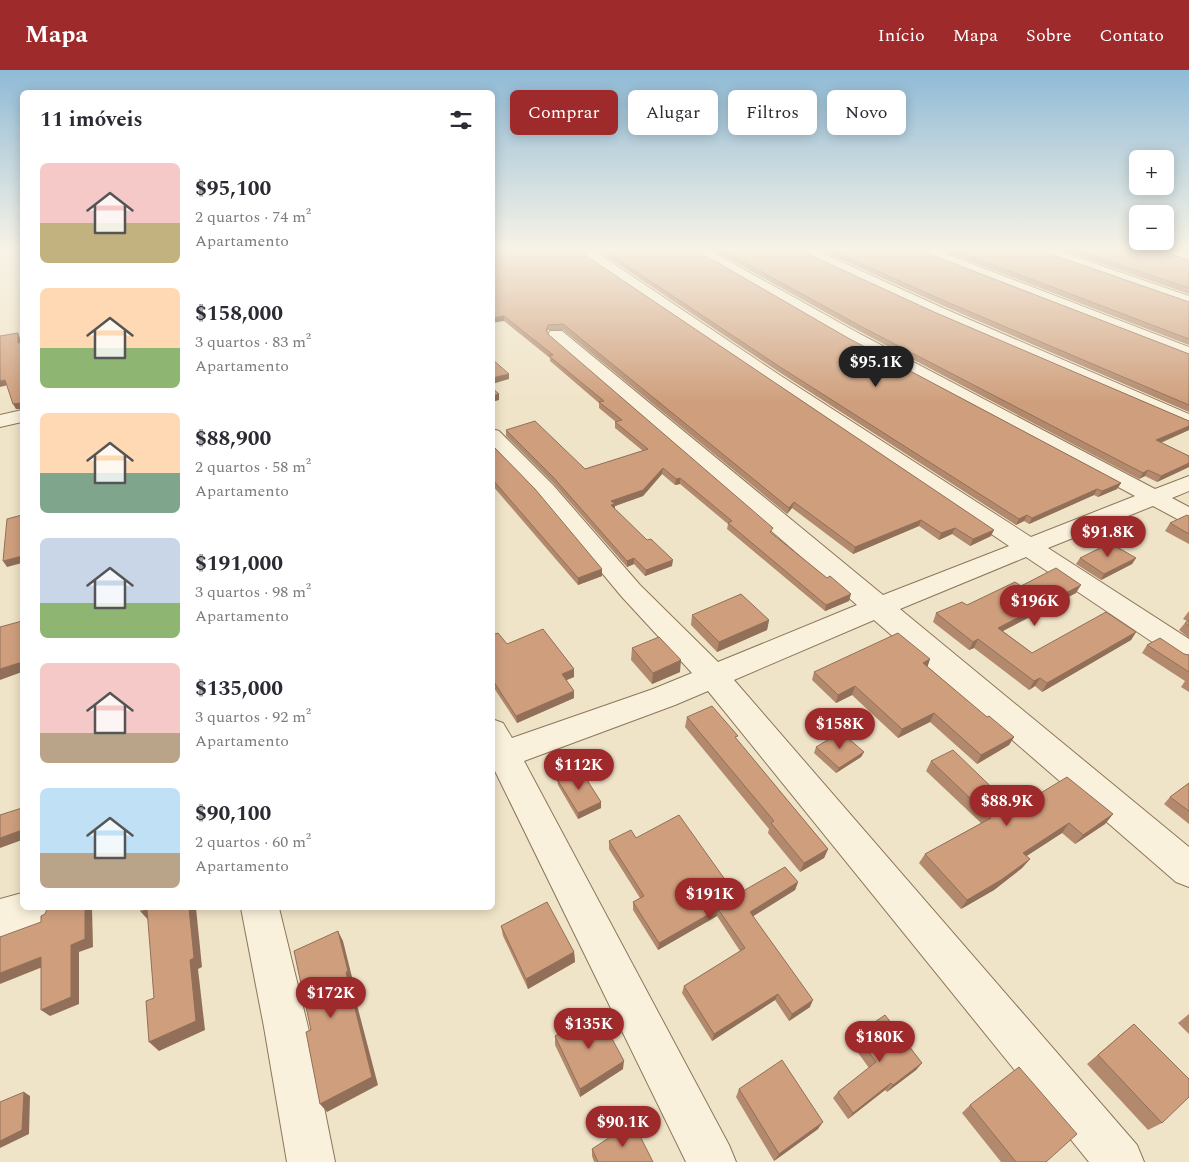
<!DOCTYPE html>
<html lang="pt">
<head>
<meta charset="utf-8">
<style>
  :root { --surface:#fff; --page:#f2f2f3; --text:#2b2b33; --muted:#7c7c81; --accent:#9e2a2b }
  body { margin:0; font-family:Spectral,serif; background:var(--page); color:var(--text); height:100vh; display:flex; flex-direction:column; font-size:19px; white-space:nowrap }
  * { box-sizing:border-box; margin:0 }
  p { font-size:16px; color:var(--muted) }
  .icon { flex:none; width:28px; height:28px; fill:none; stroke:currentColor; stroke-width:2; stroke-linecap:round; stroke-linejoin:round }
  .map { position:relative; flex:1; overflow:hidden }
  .sheet { position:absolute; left:20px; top:20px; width:475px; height:820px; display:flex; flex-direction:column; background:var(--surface); border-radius:8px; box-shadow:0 2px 12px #0003 }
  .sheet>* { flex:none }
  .top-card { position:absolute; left:510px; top:20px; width:475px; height:45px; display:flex; gap:10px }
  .tools { position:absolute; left:1129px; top:80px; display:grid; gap:10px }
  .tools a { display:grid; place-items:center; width:45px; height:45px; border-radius:8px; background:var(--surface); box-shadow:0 2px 12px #0003; font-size:25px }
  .price { position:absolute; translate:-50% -42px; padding:0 11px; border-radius:18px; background:var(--accent); color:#fff; font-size:16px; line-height:32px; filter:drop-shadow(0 1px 2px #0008) }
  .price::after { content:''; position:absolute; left:50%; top:30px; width:15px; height:11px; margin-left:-8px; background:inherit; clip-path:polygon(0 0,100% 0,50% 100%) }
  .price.selected { background:#222; color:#fff }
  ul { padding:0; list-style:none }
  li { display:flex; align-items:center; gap:15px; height:125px; padding:0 20px }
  li span { display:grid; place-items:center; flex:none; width:140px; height:100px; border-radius:8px; color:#555 }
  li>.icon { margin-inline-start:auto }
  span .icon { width:60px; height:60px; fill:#fffc; stroke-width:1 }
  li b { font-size:21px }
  h2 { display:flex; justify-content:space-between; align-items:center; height:60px; padding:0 20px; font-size:21px }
  .tag { padding:0 18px; border-radius:8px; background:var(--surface); box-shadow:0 2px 12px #0003; font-size:18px; line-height:45px }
  .tag.selected { background:var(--accent); color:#fff }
  header { display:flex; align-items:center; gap:30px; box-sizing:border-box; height:70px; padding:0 25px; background:var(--accent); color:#fff }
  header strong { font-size:24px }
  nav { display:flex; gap:28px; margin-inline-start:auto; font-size:18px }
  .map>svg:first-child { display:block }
</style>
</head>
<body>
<header>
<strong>Mapa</strong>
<nav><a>Início</a><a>Mapa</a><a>Sobre</a><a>Contato</a></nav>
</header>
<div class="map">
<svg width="1189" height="1092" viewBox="0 0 1189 1092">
  <rect width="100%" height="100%" fill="#f0e4c8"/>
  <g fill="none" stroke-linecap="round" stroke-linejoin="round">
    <!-- street casing -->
    <g stroke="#8d765c" stroke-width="2">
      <path id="street" d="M690,179h17l153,85 295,155 34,-13v15l-17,7 17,9v16l-8,-2 -28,-15 -105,42 141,91v24l-10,-3 -153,-103 -126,52 289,238v40l-13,-5 -302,-262 -140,60 403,465 7,17h-55l-381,-471 -33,14 -151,56 205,384 7,17h-50l-191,-391 -3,1v-53l11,4 9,15 141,-49 39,-16 -70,-76 -85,-102 -45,-47v-19l7,2 54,54 87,100 78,77 139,-57 -307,-266 -2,-4 2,-4h12l321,264 126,-49 -243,-164 -180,-124 -2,-3 2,-3h10l182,122 253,163 104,-41 -287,-154z
        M795,179h18l132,60 244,105v13l-256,-112 -136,-63z
        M914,179h19l256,98v11l-273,-106z
        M1033,179h20l136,47v10l-154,-54z
        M1151,179h21l17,6v8l-36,-11z
        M22,340v12l-22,5v-12z
        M22,823v15h34l-5,13 -51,16v-38z
        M241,838h38l29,119 27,135h-48l-23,-135z"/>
    </g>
    <!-- street -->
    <use href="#street" fill="#faf1dc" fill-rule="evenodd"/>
  </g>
  <!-- wall -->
  <path fill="#b2896c" d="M492,179h202l154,89 273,145 -4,6 -19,8 -4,-2 -65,29 -5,-3 -8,4 -237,-153 -182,-122 -13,1v2l1,2 406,281 -21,10 -18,-12 -13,6 -20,-14 -66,28 -61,-46 -5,6 -224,-184h-15l-1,3 2,2 223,199 77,67 -24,10 -98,-82 1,-5 -48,-40 -5,1 -13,-11 -19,22 -28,10v3l57,57 -27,10 -11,-12 -7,3 -73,-83 -48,-48v-6l79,39 58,-18 -28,-23v-6h1l-17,-14v-5l-49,-42v-3l-46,-37z
    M711,179h69l154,63 255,109v9l-28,13 28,13v11l-32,15 -12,-6 -6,3 -278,-147z
    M818,179h98l273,105v58l-243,-105z
    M938,179h98l153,53v43z
    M1059,179h95l35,11v34z
    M1178,179h11v4z
    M492,375l110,131 -24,9 -86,-100z
    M1189,446v28l-24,-13 5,-8z
    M1080,488h56l-4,6 -31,16 -25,-16z
    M1021,516l55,7 -73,38 29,22 104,-21 -5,8 -89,52 -7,-6 -6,4 -55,-42 -5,2 -36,-28 3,-9 31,-8z
    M1189,541v27l-10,-8 6,-7 2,-2 -4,-2z
    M692,545l77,5 -2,10 -50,22 -26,-27z
    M492,565l15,9 67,33 -8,3 8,18 -57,25 -25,-38z
    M1147,575l42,10v37l-8,-5 4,-6 -43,-28z
    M632,578l48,24 -28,12 -21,-24z
    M930,589l-3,8 60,50 27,20 -5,8 -32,19 -47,-42 -32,16 -46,-43 -16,8 -24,-23 2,-8z
    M687,647l50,23 91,109 -4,9 -24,14 -32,-39 1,-4 -84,-102z
    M816,677l48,5 -3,5 -25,16 -22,-20z
    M931,691l85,47 97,6 -8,10 -30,20 -13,-11 -36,23 4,3 -8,9 -28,22 -33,19 -42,-46 6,-9 56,-31 -55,-52z
    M557,709l44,23v6l-23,11 -20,-34z
    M1189,713v41l-25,-20 6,-7z
    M636,768l100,57 62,-13 -3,8 -42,26 57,91 -21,14 -14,-21 -63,41 -30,-48 2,-7 56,-35 -23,-35 -59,34 -25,-40v-8l7,-4 -31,-49v-8z
    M501,856l73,26 1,10 -47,27 -25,-53z
    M1189,944v20l-11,-11z
    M1134,954l28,99 -14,7 -61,-66 36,-31z
    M856,965l66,28 -6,7 -29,22 -2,-2 -37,29 -15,-21 5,-6 31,-24 -18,-25z
    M555,966l68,33 -43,28 -25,-52z
    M739,1019l79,40 -44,32 -38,-64z
    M970,1035l76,57h-45l-39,-49z
    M592,1079l61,13h-59l-2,-6z"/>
  <!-- shaded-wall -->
  <path fill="#916f58" d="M504,246v5l-12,2v-5z
    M18,263l2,5 1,10 -3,-5z
    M509,304v5l-17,5v-6z
    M5,310l3,5 -8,2v-6z
    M499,324v6l-7,2v-6z
    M20,333l2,4v4l-1,-2h-5l-3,-5z
    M1189,356v4l-37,16 4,-6z
    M1189,393v4l-32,15 4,-6z
    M663,398l-1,6 -19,22 -28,10v4l-4,2v-11z
    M1148,400l-3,6 -6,3 4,-6z
    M680,408v6l-5,1 1,-6z
    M1121,413l-4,6 -19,8 4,-6z
    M1097,419l-3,6 -65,29 3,-6z
    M794,432l-2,6 -5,6 2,-6z
    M1027,445l-3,6 -8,4 3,-6z
    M921,450l-2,6 -66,28 2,-7z
    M955,458l-3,6 -13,6 2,-7z
    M994,460l-3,6 -21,10 3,-7z
    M22,486v7l-15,4 -4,-6z
    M634,488v6l-7,3v-6z
    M1136,488l-4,6 -31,16 3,-6z
    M673,490l-1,6 -27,10 1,-6z
    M602,499v7l-24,9v-7z
    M1081,515l-5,8 -83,43 5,-8z
    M851,524l-2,7 -24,10 1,-6z
    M769,550l-2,10 -50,22 2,-10z
    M1136,562l-5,8 -89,52 5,-9z
    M978,569l-4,9 -5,2 4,-8z
    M930,589l-3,9 -4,-5z
    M681,590l-1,12 -28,12 1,-11z
    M22,592v10l-22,8v-11z
    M574,599v8l-12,5v-8z
    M1040,608l-5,8 -6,4 5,-9z
    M855,616l-3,9 -16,8 2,-8z
    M574,621v7l-57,25 -1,-7z
    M934,643l-4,9 -32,16 4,-9z
    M1014,667l-5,8 -32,19 4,-9z
    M864,682l-3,5 -25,16 3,-5z
    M601,732v6l-23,11v-6z
    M1113,744l-8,10 -30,20 8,-9z
    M1069,753l-7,10 -46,30 7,-10z
    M22,760v10l-22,8v-10z
    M828,779l-4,9 -24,14 4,-9z
    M1030,789l-8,9 -28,22 -33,19 6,-9z
    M798,812l-3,8 -48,30 3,-8z
    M85,838h7l1,39 -14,5v52l-29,12 -9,-6z
    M189,838h7l6,59 -4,2 7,61 -46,21 -10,-9 41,-82z
    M147,839l3,13 -9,-10z
    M718,839l-1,7 -59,34 1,-7z
    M338,861l5,10 10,40 -2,1 27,103 -51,27 -7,-8 26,-132z
    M574,882l1,10 -47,27 -2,-10z
    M41,887l9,7 -50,20v-11z
    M778,924l-3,6 -63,41 2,-7z
    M813,930l-3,7 -21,14 3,-7z
    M624,991l-1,8 -43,28v-8z
    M922,993l-6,7 -29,22 6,-7z
    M891,1013l-6,7 -37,29 5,-6z
    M24,1022l6,4 -1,38 -29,14v-7z
    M823,1052l-5,7 -44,32 5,-7z"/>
  <!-- building -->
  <path fill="#cf9f7d" stroke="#916f58" d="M492,179h91l-1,3 3,3 409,275 -21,9 -18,-11 -14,5 -20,-13 -66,27 -61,-45 -5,6 -226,-184 -15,1 -2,6 3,4 224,193 -3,4 57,46 3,-2 21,18 -25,11 -98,-82 4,-2 -52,-43 -4,1 -13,-11 -20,22 -32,11 4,3 -4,1 36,35 4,-1 22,21 -27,10 -12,-12 -7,3 -73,-83 -48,-48 29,-9 50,48 63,-20 -33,-27 7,-2 -23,-18 5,-1 -55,-45 4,-1 -49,-39 -12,2z
    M602,179h92l154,89 273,145 -19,8 -5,-2 -65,29 -5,-3 -8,4 -239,-152z
    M720,179h60l15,5 2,-5 137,63 255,109v5l-33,14 33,16v7l-28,13 -13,-6 -5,3 -281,-146z
    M828,179h88l273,105v51l-242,-103z
    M952,179h84l153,53v37z
    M1074,179h80l35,11v28z
    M18,263v10l4,-1v65l-1,1 -1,-5 -7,1 -8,-24 -5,1v-45z
    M492,289l17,15 -17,4z
    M492,318l7,6 -7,2z
    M492,375l43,44 67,80 -24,9 -86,-99z
    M22,445v41l-19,5 4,-42z
    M1187,445l2,1v18l-19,-11z
    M1110,473l26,15 -32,16 -24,-16z
    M1056,498l25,17 -83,43 34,25 74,-41 30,20 -89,51 -7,-5 -6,3 -56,-42 -5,3 -37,-29 26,-11 5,3 48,-23 6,4z
    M741,524l28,26 -50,22 -27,-27z
    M1189,550v6l-4,-3z
    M22,551v41l-22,7v-42z
    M543,559l31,40 -12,5 12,17 -58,25 -24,-37v-44l6,-2 9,11z
    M898,563l32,26 -7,4 64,54 2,-1 25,21 -33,18 -47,-42 -32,16 -47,-43 -17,9 -24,-23z
    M659,567l22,23 -28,13 -21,-25z
    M1160,568l24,16 5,1v17l-42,-27z
    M712,636l26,30 -3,1 93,112 -24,14 -33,-40 3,-2 -87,-104z
    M841,662l23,20 -25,16 -23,-21z
    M953,680l56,54 1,-1 6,5 51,-31 46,37 -30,21 -14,-12 -46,30 7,6 -29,21 -34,20 -42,-46 66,-36 -60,-57z
    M580,699l21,33 -23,11 -21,-34z
    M1189,713v28l-19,-14z
    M22,738v22l-22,8v-23z
    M679,745l57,80 49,-28 13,15 -48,30 63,88 -21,14 -14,-20 -64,40 -30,-48 61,-38 -27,-39 -59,34 -26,-41 11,-6 -35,-55 22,-11 5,8z
    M547,832l27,50 -48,27 -25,-53z
    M51,838h34v31l-14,6v52l-30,13v-53l-41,16v-36l41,-15v-6l4,-2 2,-5z
    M141,838h48l5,50 -4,2 6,61 -47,21 -3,-41 8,-3 -7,-89 -6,3z
    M338,861l10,40 -2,1 26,105 -52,27 -14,-72 5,-2 -17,-79z
    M597,941l27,50 -44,28 -25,-53z
    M885,945l37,48 -29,22 -2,-2 -38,30 -15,-21 38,-30 -20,-27z
    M1134,954l55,55v18l-27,26 -64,-68z
    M782,990l41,62 -44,32 -40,-65z
    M1019,997l58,67 -31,28h-30l-46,-57z
    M24,1022l-2,38 -22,11v-39z
    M633,1052l20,40h-55l-6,-13z"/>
  <!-- sky -->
  <linearGradient id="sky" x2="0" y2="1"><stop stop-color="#8fbad6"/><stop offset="0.54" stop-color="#f8f3e6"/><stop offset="1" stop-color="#f8f3e6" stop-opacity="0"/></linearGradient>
  <rect width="1189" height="332" fill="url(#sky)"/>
</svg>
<div class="tools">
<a>+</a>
<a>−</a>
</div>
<b class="price selected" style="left:876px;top:318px">$95.1K</b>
<b class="price" style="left:1108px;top:488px">$91.8K</b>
<b class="price" style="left:1035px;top:557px">$196K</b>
<b class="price" style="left:840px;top:680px">$158K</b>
<b class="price" style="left:579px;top:721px">$112K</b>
<b class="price" style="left:1007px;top:757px">$88.9K</b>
<b class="price" style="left:710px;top:850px">$191K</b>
<b class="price" style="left:331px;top:949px">$172K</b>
<b class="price" style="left:589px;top:980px">$135K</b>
<b class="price" style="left:880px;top:993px">$180K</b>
<b class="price" style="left:623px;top:1078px">$90.1K</b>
<div class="top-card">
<a class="tag selected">Comprar</a>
<a class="tag">Alugar</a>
<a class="tag">Filtros</a>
<a class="tag">Novo</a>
</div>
<section class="sheet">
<h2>11 imóveis<svg class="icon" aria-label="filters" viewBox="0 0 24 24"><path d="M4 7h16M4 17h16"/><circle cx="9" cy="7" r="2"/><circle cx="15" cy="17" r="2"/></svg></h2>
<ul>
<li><span style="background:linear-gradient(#f6c9c9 60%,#c2b280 0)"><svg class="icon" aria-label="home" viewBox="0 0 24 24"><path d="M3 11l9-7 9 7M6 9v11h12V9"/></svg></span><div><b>$95,100</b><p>2 quartos · 74 m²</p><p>Apartamento</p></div></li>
<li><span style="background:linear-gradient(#ffd9b3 60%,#8fb573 0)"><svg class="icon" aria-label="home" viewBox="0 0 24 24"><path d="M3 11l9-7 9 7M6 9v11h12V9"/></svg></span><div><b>$158,000</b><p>3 quartos · 83 m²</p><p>Apartamento</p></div></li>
<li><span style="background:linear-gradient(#ffd9b3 60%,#7fa58c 0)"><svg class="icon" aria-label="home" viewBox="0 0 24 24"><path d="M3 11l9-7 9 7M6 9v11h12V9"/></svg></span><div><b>$88,900</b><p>2 quartos · 58 m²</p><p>Apartamento</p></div></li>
<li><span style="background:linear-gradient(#c9d6e8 65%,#8fb573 0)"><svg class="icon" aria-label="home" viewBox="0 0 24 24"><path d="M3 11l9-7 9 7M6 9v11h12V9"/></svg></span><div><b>$191,000</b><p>3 quartos · 98 m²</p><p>Apartamento</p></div></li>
<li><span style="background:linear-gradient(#f6c9c9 70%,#b9a48a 0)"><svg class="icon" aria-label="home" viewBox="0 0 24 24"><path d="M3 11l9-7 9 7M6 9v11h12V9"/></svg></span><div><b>$135,000</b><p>3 quartos · 92 m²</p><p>Apartamento</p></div></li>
<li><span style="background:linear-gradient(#bfe0f5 65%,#b9a48a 0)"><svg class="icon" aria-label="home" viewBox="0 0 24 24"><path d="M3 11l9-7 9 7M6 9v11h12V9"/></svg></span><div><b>$90,100</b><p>2 quartos · 60 m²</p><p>Apartamento</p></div></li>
</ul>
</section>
</div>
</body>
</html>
